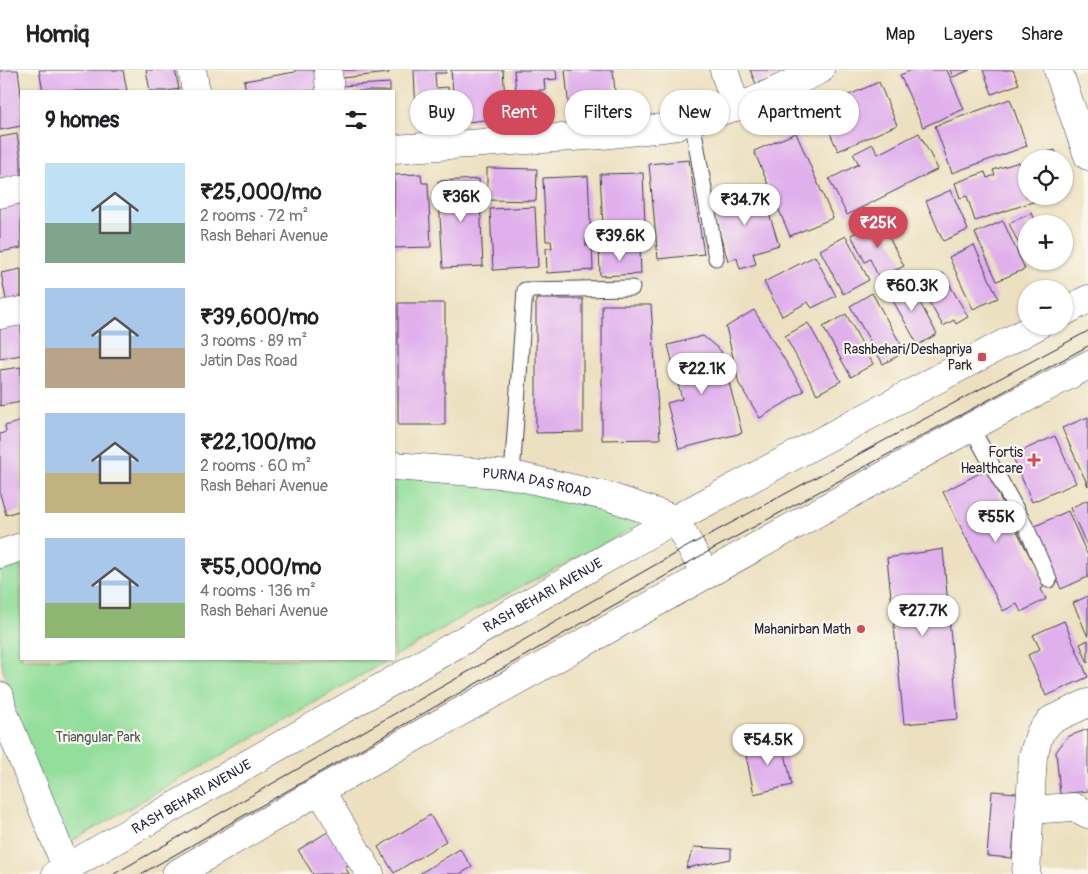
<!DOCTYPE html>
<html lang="en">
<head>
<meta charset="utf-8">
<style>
  :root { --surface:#fff; --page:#f2f2f2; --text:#202124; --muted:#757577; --line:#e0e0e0; --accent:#d1495b }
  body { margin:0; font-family:Pangolin,sans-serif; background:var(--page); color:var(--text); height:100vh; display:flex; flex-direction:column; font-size:19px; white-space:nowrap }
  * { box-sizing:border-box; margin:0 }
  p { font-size:16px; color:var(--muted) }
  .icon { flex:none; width:28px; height:28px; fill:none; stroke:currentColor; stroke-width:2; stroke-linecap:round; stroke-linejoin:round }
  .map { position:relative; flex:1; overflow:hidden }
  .panel { position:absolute; left:20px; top:20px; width:375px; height:570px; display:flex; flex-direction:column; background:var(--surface); border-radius:0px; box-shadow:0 1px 4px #0004 }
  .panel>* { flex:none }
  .hud { position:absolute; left:410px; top:20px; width:475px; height:45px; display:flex; gap:10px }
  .controls { position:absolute; left:1018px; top:80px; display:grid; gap:10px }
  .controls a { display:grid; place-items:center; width:55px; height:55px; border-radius:50%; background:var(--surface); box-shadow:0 1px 4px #0004; font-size:25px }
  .price { position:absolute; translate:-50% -42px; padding:0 11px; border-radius:18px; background:#fff; color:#222; font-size:16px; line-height:32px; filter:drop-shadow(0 1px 2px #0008) }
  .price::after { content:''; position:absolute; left:50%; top:30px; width:15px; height:11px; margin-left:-8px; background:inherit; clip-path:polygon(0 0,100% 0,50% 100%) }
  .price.active { background:var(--accent); color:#fff }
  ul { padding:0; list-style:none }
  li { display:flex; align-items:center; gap:15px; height:125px; padding:0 25px }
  li span { display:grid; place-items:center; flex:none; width:140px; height:100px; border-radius:0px; color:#555 }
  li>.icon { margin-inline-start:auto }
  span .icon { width:60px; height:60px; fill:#fffc; stroke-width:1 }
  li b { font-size:21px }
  h2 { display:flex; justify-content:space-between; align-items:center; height:60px; padding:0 25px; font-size:21px }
  .tag { padding:0 18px; border-radius:22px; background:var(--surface); box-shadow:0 1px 4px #0004; font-size:18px; line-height:45px }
  .tag.active { background:var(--accent); color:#fff }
  header { display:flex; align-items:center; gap:30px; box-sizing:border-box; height:70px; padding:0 25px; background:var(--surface); border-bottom:1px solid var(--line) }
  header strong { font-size:24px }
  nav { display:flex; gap:28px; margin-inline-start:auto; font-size:18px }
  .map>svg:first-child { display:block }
</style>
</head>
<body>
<header>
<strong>Homiq</strong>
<nav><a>Map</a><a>Layers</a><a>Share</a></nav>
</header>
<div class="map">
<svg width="1088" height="804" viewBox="0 0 1088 804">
  <rect width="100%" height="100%" fill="#fbf7ec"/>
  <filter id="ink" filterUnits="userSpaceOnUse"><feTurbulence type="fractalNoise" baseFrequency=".02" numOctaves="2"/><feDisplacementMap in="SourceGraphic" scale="10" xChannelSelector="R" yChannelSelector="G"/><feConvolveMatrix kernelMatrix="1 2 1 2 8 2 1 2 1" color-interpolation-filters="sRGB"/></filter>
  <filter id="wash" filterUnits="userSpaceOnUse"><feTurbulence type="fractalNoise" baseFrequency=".0096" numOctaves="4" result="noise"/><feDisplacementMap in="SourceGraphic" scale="20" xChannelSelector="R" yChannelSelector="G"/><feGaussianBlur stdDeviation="1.12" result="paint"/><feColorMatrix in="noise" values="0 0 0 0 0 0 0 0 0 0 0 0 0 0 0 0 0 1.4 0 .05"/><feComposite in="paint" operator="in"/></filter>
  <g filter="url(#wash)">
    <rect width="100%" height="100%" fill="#ece0c0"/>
    <!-- green -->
    <path fill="#93de9b" stroke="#5a806b" d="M394,403l115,11 138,37 -190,99 -63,37z
      M21,485v104h369l-344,197 -46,-201v-93z"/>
    <g id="blocks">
      <!-- building -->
      <path fill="#e0b0ed" d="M9,0h9l3,23v33l-21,4v-59z
        M39,0h84l4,21h-84z
        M146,0h29l4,19 -12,2h-17z
        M295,0h28l-3,21h-74l-2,-10 51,-9z
        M332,0h56l1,3 -56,6z
        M414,0h32v3h-11l1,15 12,-1 2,29 -34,2z
        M451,0h52l2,28 -14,1 2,20 -25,3 -2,-20 -12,1z
        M514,0h42l1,9 -13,1 1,10h-6l2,21 -23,2z
        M565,0h48l3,34 -47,5z
        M750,0h40l-34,14z
        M912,0h35l17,39 -41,18 -23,-52z
        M950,0h20l-17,7z
        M983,0h30l6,14 -27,10z
        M879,12l18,43 -59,26 -19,-43z
        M390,13v8h-51v-5z
        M1010,29l17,47 -75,27 -17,-47z
        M796,63l37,85 -43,18 -36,-85z
        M919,63l19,36 -91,46 -18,-36 30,-15 -6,-10 20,-10 5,10z
        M17,64l4,26v26l-21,3v-52z
        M1055,80l3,9h-30v-1z
        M689,90l15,94 -46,5 -9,-95z
        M1019,92l1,4 6,-1v31l22,1 -73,24 -8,-25 -7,2 -5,-15 30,-11 2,6 8,-3 -2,-5z
        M487,98l50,1 -1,32 -49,-1z
        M643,103l2,52 -42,2 -3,-53z
        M421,104l1,9h6l3,64 -37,1v-73z
        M588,106l3,63h-5v7l6,-1 1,25 -46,3 -1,-25h6l-1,-7h-5l-3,-63z
        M479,109l4,87 -40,2 -5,-87z
        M754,116l2,7 6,-2 17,54 -26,8 3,11 -16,5 -3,-11 -9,3 -16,-52 11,-3 -3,-9z
        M951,120l17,40 -25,11 -17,-40z
        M21,128v50l-21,4v-50z
        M535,137l3,60 -45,3 -3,-61z
        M1032,143l5,11h-11v36l-17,-37z
        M880,150l24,46 -25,12 -9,-19 -5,3 -14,-27z
        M1003,151l22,48 -28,12 -22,-48z
        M846,166l23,44 -26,14 -23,-44z
        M974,175l24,53 -25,11 -24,-52z
        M640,178l1,26 -41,2 -1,-26z
        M815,186l21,40 -24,12 -4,-6 -26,14 -18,-34z
        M21,199v38l-13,3 -7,-37z
        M943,203l25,44 -12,7 -2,-4 -11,6 -19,-33 8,-4 -4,-8z
        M907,209l30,55 -19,11 -31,-55z
        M872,223l33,59 -22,12 -33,-58z
        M536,229h47v133l-47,1z
        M398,233h47v122h-47z
        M602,235h49l9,134 -58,1z
        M754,240l50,81 -44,27 -21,-34 -13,-57z
        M846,244l27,50 -22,13 -28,-50z
        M21,247v38l-21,4v-38z
        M808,253l33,58 -24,13 -32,-58z
        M703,266l18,15 21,82 -63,16 -12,-46 15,-4 -14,-54z
        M21,297v35l-21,4v-36z
        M1088,347v69l-26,-58z
        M21,351v89l-15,5 -6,-21v-60l6,-2 -1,-6z
        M1055,366l21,47 -44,19 -20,-47z
        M986,400l59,116 -4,3 5,10 -25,13 -4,-8 -14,7 -60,-119z
        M1088,430v48l-18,-40z
        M1068,441l20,45v21l-27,12 -28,-62z
        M943,479l15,170 -54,5 -17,-166z
        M1088,526v41l-15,-34z
        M1064,551l24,56 -42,19 -18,-41 12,-6 -7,-14z
        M1088,570v23l-8,-19z
        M1088,659v62l-28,3 -4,-42 11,-15z
        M782,670l10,45 -38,9 -10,-48z
        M992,721l25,2 -5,65 -25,-2z
        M430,745l16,26 -52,32 -16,-26z
        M336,757l20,34 -11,6 4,7h-36l-15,-24z
        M694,777l37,2v10l-45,9z
        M460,779l12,18 -12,7h-41z"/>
    </g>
  </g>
  <g filter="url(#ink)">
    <use href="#blocks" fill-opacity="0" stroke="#403e4f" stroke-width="1"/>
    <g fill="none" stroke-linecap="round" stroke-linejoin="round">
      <!-- lane casing -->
      <g stroke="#403e4f" stroke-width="17">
        <path id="lane" d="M692,50l24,138
          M971,357l56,102 22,51
          M512,405l13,-185 107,-2"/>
      </g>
      <!-- street casing -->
      <g stroke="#403e4f" stroke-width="29">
        <g id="street">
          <path d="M192,0l4,21"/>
          <path d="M328,0l2,21"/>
          <path d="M724,0l12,37"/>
          <path d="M1058,0l30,86"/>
          <path d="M394,79l208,-14 69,-8 83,-26 66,-31"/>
          <path d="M0,124l21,-5"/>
          <path d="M0,245l21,-4"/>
          <path id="s1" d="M394,396l118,9 98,22 65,22 31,56"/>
          <path d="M0,484l21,-7"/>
          <path d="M0,626l2,12 67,166"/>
          <path d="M320,720l50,84"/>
          <path d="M1029,740l45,-3 14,7"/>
          <path d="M1026,804l7,-118 7,-23 11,-13 37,-17"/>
        </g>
      </g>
      <!-- primary casing -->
      <g stroke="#403e4f" stroke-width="29">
        <g id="primary">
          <path d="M1064,242l24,-13"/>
          <path id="s2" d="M56,804l619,-355 362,-193"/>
          <path d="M176,804l144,-84 651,-363 117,-62"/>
        </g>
      </g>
      <!-- lane -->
      <use href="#lane" stroke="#fff" stroke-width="15"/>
      <!-- street -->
      <use href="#street" stroke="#fff" stroke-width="28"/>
      <!-- primary -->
      <use href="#primary" stroke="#fff" stroke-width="28"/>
      <!-- tram -->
      <path stroke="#22223b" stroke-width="1" d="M114,804l576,-329 398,-214
        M141,804l561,-319 386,-209"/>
    </g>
  </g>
  <!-- markers -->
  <g fill="#d1495b" stroke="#fbf7ec" stroke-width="2">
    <rect x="977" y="282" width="10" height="10" rx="2.5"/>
    <path d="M1031.5 382.5h5v5h5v5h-5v5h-5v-5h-5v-5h5z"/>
    <circle cx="861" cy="559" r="5"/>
  </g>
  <g text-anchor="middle" stroke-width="4.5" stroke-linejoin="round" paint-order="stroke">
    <!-- poi labels -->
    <g font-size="14" fill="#22223b" stroke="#fbf7ec" text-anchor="end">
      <text x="972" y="284">Rashbehari/Deshapriya<tspan x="972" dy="16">Park</tspan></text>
      <text x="1023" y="387">Fortis<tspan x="1023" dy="16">Healthcare</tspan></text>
      <text x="851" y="564">Mahanirban Math</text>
    </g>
    <!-- street labels -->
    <g font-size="14" fill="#22223b" stroke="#fbf7ec">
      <text dy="5" stroke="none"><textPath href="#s1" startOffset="144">PURNA DAS ROAD</textPath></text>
      <text dy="5" stroke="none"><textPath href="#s2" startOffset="561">RASH BEHARI AVENUE</textPath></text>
      <text dy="5" stroke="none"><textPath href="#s2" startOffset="156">RASH BEHARI AVENUE</textPath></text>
    </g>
    <!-- park labels -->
    <g font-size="14" fill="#445a58" stroke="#fbf7ec">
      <text x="98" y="672">Triangular Park</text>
    </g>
  </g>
</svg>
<div class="controls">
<a><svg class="icon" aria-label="locate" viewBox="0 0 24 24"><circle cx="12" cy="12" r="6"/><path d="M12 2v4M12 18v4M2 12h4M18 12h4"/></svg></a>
<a>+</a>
<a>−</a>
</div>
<b class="price" style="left:461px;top:153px">₹36K</b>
<b class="price" style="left:745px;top:156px">₹34.7K</b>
<b class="price active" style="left:878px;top:179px">₹25K</b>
<b class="price" style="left:620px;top:192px">₹39.6K</b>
<b class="price" style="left:912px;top:242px">₹60.3K</b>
<b class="price" style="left:702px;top:325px">₹22.1K</b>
<b class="price" style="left:996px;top:473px">₹55K</b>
<b class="price" style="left:923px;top:567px">₹27.7K</b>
<b class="price" style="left:768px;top:696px">₹54.5K</b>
<div class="hud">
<a class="tag">Buy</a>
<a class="tag active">Rent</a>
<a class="tag">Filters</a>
<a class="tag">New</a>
<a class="tag">Apartment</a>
</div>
<section class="panel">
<h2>9 homes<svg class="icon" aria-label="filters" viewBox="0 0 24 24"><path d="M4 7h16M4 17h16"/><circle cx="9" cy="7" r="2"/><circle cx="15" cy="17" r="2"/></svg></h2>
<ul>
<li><span style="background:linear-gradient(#bfe0f5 60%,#7fa58c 0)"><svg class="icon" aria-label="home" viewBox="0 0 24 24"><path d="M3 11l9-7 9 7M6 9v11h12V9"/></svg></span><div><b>₹25,000/mo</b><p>2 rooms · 72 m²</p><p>Rash Behari Avenue</p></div></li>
<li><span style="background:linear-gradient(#a9c7e8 60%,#b9a48a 0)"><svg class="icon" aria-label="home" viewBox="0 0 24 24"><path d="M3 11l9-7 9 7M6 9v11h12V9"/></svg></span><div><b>₹39,600/mo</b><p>3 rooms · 89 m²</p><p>Jatin Das Road</p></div></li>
<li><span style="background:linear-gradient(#a9c7e8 60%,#c2b280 0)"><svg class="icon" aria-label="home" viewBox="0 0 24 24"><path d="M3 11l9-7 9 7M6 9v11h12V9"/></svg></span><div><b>₹22,100/mo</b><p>2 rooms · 60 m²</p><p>Rash Behari Avenue</p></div></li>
<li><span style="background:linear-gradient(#a9c7e8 65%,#8fb573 0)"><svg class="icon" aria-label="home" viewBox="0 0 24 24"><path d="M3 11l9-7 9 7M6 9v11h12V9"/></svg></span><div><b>₹55,000/mo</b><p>4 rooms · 136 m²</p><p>Rash Behari Avenue</p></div></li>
</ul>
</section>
</div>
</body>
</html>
